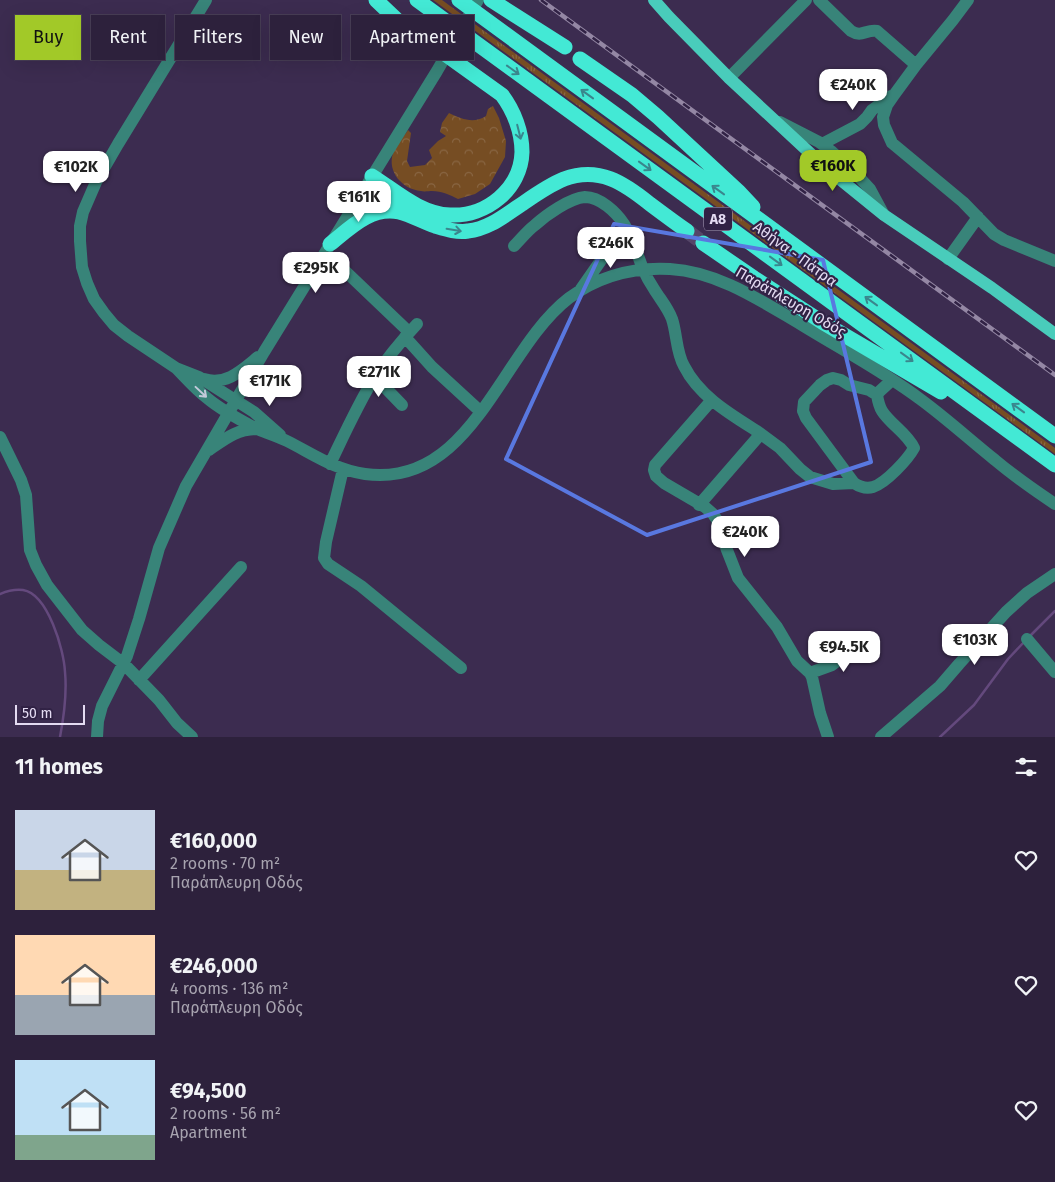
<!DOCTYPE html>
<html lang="en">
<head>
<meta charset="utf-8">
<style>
  :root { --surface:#2d213c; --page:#352943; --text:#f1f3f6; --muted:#a7a3af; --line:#483e56; --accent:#a2c928 }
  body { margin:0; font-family:"Fira Sans",sans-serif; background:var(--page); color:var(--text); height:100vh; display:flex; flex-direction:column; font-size:19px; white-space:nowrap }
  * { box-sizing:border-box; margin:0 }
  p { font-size:16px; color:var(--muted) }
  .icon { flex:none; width:28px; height:28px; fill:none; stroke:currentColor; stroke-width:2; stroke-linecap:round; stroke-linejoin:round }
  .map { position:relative; height:737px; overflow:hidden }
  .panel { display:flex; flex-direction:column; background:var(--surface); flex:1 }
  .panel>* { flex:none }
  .guide { position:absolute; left:15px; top:15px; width:500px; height:45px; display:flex; gap:10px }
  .scale { position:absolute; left:15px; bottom:12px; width:70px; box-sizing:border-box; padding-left:5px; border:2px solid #e4dbf2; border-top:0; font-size:14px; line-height:18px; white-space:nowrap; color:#e4dbf2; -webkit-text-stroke:4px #312245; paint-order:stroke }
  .price { position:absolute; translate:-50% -42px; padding:0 11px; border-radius:10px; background:#fff; color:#222; font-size:16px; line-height:32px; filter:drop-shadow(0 1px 2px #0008) }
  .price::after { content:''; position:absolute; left:50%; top:30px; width:15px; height:11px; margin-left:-8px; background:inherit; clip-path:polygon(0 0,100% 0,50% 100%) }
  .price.on { background:var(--accent); color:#111 }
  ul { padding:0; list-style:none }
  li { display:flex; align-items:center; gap:15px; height:125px; padding:0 15px }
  li span { display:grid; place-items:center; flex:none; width:140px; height:100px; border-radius:0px; color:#555 }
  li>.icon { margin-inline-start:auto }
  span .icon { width:60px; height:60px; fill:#fffc; stroke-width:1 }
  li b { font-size:21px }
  h2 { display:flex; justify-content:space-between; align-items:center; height:60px; padding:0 15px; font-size:21px }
  .chip { padding:0 18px; border-radius:0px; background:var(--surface); box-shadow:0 5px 20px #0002,0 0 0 1px var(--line); font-size:18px; line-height:45px }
  .chip.on { background:var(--accent); color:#111 }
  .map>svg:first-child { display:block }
</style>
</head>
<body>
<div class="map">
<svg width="1055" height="737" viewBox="0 0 1055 737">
  <defs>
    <pattern id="grass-tufts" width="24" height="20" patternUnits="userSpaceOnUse" patternTransform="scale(1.25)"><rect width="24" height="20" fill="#764d23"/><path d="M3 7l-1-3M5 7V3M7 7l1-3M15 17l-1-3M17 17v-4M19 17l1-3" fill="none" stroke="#896643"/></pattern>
    <pattern id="forest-crowns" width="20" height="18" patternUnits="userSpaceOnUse" patternTransform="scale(1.25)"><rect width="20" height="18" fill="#764d23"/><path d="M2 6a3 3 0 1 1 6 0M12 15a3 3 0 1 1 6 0" fill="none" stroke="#896643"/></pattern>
  </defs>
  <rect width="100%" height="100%" fill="#3c2c50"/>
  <!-- grass -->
  <path fill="url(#grass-tufts)" d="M433,0h9l613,448v6z"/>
  <!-- forest -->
  <path fill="url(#forest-crowns)" d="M493,106l6,12 7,23 -1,16 -15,27 -15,10 -17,5c-8,-4 -16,-8 -26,-8 -3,0 -8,1 -11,0 -19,-2 -34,-19 -28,-38 2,-7 11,-17 15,-23l3,3 -4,28 3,6 15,-2 7,-7 -3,-8 9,-9 8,-5 -6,-4 2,-9 7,-10c13,6 24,11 37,3l2,-7z"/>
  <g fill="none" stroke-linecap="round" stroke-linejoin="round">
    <!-- stream -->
    <path stroke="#64497d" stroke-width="2.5" d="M0,594c7,-3 15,-5 23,-4 25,4 41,60 42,82 2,21 -1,44 -5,65
      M1030,636l25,-25
      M940,737l34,-32 34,-46 17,-18"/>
    <!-- highway-tunnel -->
    <path stroke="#554668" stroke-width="15" stroke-dasharray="15 8" stroke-linecap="butt" d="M687,231l16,12"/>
    <!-- minor -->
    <path stroke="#388479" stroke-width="12" d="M206,0l-88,144 -22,38 -13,30 -3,14v15l2,26 5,16 7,16 10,14 10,12 14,11 48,32 23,9 55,35 26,23
      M819,0l32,31c11,7 15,-2 26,0l39,34
      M968,0l-15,20 -37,45 -22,30 -7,10 -4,12 1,8 8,18 71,59 31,32 10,6 51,21
      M729,78l77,-78
      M780,122l39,20 12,9 27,25 12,13 14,26
      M822,144l38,-20 7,-7 5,-7 19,-14
      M514,246c7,-7 13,-15 21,-21 11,-10 35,-27 50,-28 15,0 31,15 39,27 9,14 13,30 19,45 3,7 7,14 11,20 6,10 14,19 18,30 5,15 4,33 12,47 15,30 46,48 73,65l1,6 -59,68
      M948,259l30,-42
      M342,268l67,64
      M581,289l23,-33 13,-14 12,-9
      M405,337l27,30 49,45
      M176,368c10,10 19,21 31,30 14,12 33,22 50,31 10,4 20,7 30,12 26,13 48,29 78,33 107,15 136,-124 204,-176 30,-22 65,-31 101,-29 49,3 91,32 132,56 39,24 81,46 118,74 26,19 50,41 75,61 19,16 39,30 60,44
      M375,377l27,28
      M204,379c22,7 38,-9 54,-22
      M877,395l-8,-5 -20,-5 -8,-5 -8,-2 -6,2 -7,5 -16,17 -1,9 3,7 48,65c6,4 12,6 19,4 13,-4 35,-28 41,-39 -7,-15 -23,-23 -32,-37 -3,-5 -4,-10 -5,-16l3,-4 12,-11
      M711,401l-56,64 -1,5 2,6 8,7 41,24 8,7 4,6 10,30 11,28 39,49 20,34 13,12 2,4 8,36 8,24
      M757,431l23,17 20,21 10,8 23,7 21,-1
      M0,437l21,43 5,15 4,55 6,15 11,20 35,45 17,15 25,19 35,36 18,23 15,14
      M209,450c17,-12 28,-21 49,-21
      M330,464c14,-29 27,-58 44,-86 12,-19 28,-38 43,-54
      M343,469l-17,73 -2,16 4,6 33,22 100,82
      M1027,639l28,33
      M810,673l22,-8 4,-3 1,-10 3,-4 15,-11
      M139,680l102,-113
      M97,737l1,-16 4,-15 25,-50 12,-37 20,-71 27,-62 78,-134 173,-281 41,-71
      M881,737l59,-51 19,-22 47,-52 21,-19 28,-19"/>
    <!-- major -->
    <path stroke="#49ccbb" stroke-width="12" d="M654,0l15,17 60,61 97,90 58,47 108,73 63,46"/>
    <!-- highway -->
    <path stroke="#43e9d5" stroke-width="15" d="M417,0l638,465
      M459,0l596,436
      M491,0l74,47
      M580,59l52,36 26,22 80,74 15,16
      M372,176c24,15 48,38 78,39 36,2 71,-26 72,-63 0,-20 -8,-41 -20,-57l-106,-76 -20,-19
      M365,188l37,23
      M703,243l51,35 68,44 119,70
      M330,244c20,-16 41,-38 69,-32 12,3 24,10 36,14 10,3 22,7 33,5 21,-2 37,-16 54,-27 13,-9 27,-19 42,-25 35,-13 60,4 86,25 12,9 24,18 37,27"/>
    <!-- rail casing -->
    <g stroke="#9487a4" stroke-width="4.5">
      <path id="rail" d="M541,0l514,375"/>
    </g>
    <!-- rail -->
    <use href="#rail" stroke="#312245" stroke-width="2.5" stroke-dasharray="8" stroke-linecap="butt"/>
  </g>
  <!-- one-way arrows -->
  <defs><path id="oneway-shaft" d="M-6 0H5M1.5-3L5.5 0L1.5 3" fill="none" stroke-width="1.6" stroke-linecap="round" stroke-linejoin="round" transform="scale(1.25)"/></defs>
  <g stroke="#3a868d">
    <use href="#oneway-shaft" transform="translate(513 70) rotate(36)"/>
    <use href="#oneway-shaft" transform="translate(587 94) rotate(-144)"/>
    <use href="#oneway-shaft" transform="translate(519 132) rotate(76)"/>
    <use href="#oneway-shaft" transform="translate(645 166) rotate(36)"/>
    <use href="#oneway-shaft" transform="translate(718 190) rotate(-144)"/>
    <use href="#oneway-shaft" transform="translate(454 230) rotate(9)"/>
    <use href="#oneway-shaft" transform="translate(776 261) rotate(36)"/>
    <use href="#oneway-shaft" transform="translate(871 301) rotate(-144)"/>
    <use href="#oneway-shaft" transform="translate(907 357) rotate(36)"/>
    <use href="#oneway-shaft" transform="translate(1018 408) rotate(-144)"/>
  </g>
  <use stroke="#c2cada" href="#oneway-shaft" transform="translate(201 392) rotate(43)"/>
  <!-- marked area -->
  <path fill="none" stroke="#5978e0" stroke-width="4" stroke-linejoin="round" d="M614,224l209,36 48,202 -224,73 -141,-76z"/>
  <g text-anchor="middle" stroke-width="4.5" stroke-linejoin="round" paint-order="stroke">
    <!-- shield labels -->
    <rect fill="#312245" stroke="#aea4be" stroke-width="1" x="704" y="207.5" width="28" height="23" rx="4"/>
    <g font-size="14" font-weight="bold" fill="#e4dbf2">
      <text x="718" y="224">Α8</text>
    </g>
    <!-- street labels -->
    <g font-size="15" fill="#e4dbf2" stroke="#312245">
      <text transform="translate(795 254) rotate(36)" y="5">Αθήνα - Πάτρα</text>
      <text transform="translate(791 302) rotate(30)" y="5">Παράπλευρη Οδός</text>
    </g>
  </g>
</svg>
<div class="scale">50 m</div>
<b class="price" style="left:853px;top:111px">€240K</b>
<b class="price on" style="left:833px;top:192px">€160K</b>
<b class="price" style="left:76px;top:193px">€102K</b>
<b class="price" style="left:359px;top:223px">€161K</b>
<b class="price" style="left:611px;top:269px">€246K</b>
<b class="price" style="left:316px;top:294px">€295K</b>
<b class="price" style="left:379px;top:398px">€271K</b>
<b class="price" style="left:270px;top:407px">€171K</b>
<b class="price" style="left:745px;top:558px">€240K</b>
<b class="price" style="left:975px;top:666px">€103K</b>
<b class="price" style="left:844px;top:673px">€94.5K</b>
<div class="guide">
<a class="chip on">Buy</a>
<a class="chip">Rent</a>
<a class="chip">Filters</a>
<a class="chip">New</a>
<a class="chip">Apartment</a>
</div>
</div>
<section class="panel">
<h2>11 homes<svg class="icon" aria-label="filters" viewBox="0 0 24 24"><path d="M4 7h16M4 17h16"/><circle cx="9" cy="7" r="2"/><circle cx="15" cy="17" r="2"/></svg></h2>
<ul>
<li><span style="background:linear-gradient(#c9d6e8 60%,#c2b280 0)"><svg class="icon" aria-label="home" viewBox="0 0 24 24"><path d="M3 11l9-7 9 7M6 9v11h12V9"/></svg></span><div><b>€160,000</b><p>2 rooms · 70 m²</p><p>Παράπλευρη Οδός</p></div><svg class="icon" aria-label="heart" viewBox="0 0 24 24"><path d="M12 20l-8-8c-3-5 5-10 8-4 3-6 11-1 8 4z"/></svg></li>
<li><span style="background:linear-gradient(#ffd9b3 60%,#9aa5b1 0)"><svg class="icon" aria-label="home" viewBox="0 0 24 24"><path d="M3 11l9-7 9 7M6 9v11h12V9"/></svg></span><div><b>€246,000</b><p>4 rooms · 136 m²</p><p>Παράπλευρη Οδός</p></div><svg class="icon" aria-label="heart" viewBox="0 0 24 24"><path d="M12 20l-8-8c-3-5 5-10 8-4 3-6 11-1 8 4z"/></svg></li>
<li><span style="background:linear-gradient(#bfe0f5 75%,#7fa58c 0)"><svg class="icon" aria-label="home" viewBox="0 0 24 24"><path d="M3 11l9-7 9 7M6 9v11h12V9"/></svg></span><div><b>€94,500</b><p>2 rooms · 56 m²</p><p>Apartment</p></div><svg class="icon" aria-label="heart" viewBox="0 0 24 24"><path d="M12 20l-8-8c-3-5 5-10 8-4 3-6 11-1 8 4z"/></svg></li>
</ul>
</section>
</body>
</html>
